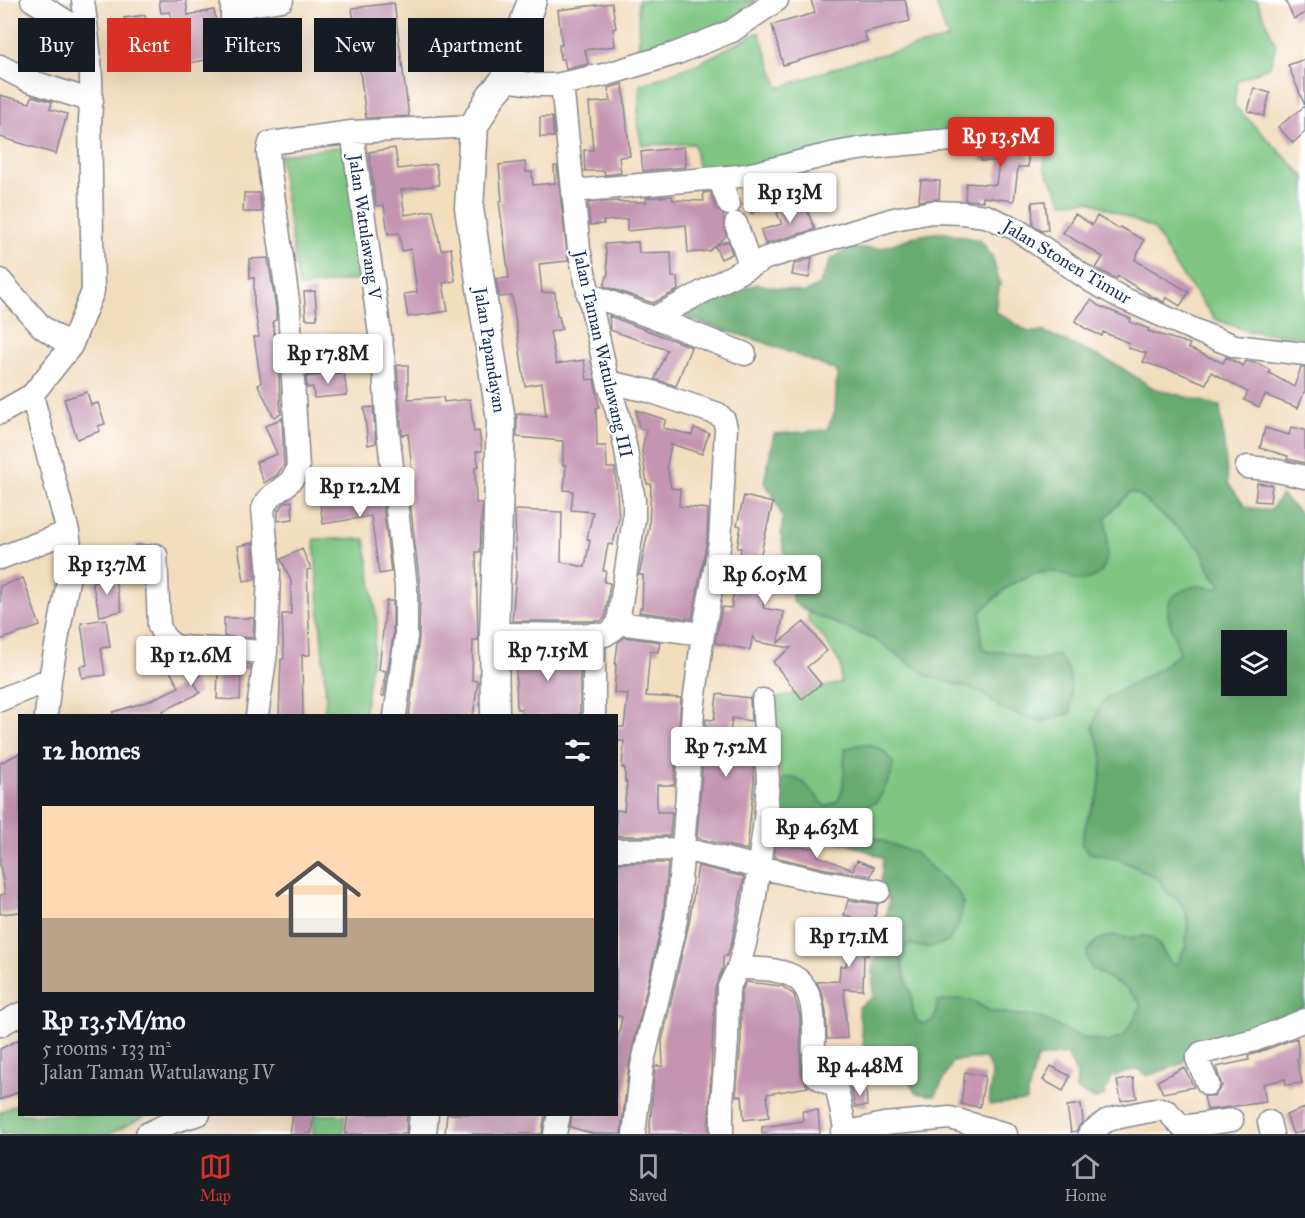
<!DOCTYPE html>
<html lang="en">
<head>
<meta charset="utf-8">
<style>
  :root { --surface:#171b24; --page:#20242c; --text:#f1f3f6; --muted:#9ea1a6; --line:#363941; --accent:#d93025 }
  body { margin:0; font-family:"IM FELL Great Primer",serif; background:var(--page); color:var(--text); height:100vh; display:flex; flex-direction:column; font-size:22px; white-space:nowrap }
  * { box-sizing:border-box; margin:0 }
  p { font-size:20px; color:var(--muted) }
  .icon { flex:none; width:33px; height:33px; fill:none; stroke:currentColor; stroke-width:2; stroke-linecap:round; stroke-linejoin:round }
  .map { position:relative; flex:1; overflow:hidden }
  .sheet { position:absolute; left:18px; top:714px; width:600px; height:402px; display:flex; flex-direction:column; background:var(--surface); border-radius:0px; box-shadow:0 6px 24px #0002 }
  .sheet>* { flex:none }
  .top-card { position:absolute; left:18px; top:18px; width:600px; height:54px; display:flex; gap:12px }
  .buttons { position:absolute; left:1221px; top:630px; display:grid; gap:12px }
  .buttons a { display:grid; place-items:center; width:66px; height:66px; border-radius:0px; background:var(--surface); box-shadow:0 6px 24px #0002; font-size:30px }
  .price { position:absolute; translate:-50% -51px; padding:0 14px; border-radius:6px; background:#fff; color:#222; font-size:20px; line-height:39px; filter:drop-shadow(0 2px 3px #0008) }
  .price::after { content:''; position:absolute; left:50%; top:36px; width:18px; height:14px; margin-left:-9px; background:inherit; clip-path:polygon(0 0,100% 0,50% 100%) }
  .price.current { background:var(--accent); color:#fff }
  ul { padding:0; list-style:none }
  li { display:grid; align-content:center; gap:12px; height:318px; padding:0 24px }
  li span { display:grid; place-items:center; height:186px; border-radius:0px; color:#555 }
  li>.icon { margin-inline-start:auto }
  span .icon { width:108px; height:108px; fill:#fffc; stroke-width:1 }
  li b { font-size:26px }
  h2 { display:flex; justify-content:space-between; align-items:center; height:72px; padding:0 24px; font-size:26px }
  .chip { padding:0 21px; border-radius:0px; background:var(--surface); box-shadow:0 6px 24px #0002; font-size:21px; line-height:54px }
  .chip.current { background:var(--accent); color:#fff }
  .dock { display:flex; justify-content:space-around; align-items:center; height:84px; border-top:2px solid var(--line); background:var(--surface); font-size:16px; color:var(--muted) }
  .dock a { display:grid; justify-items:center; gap:3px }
  .dock .current { color:var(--accent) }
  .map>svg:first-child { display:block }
</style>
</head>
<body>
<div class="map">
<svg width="1305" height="1134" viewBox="0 0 1305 1134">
  <rect width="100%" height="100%" fill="#fff"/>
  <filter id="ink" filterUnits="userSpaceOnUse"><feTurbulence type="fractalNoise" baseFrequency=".0167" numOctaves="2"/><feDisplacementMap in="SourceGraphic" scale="12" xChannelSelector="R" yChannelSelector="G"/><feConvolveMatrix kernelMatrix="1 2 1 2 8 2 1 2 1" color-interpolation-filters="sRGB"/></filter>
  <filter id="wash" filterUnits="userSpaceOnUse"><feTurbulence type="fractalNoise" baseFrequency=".008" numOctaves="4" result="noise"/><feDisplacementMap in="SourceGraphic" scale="24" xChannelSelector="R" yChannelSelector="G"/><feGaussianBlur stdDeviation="1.35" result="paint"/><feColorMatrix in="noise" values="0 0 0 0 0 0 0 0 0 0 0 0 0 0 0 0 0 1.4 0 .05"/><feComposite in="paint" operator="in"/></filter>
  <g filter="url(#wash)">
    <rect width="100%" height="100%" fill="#f2ddbd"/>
    <!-- green -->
    <path fill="#7ec682" stroke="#4c7a70" stroke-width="1.5" d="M638,0h118l-41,30 -76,26z
      M935,0h322l19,45 -6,22 -33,14 -3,24 71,72v160l-58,-6 -32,-12 -39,-52 -22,-38 -64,-28 -27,1 -19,-35 4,-38 -38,-8 -310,56 -6,-33 -52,1 -5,-22 3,-38 59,-22 60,-31 20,56 75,-27 94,-22z
      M345,146l21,132 -67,10 -20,-133z
      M1130,492l9,3 61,53 12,27 10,9 -5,5c-7,0 -12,-3 -19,-3 -4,0 -10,3 -14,4 -29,11 -11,40 -4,62l-22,18 -52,28 -13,30 9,24v13l-4,30 -11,24 3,34 27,5 42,21 9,15 7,3 9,10 4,13 -2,26 -10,19 -6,-3 -15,-23 -9,-3 -20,2 -13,-3 -22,33 35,20 14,14 1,6 -17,28 -16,6 -26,-4 -41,-20 -51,-7 -19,-11 -46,24 -7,-1c-8,-15 -4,-14 -7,-28 -4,-19 -15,-32 -4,-51l22,4 34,-44 -5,-12 -43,-39 -40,-15 -21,-16v-9l24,-12 8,-48c-17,-11 -23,-11 -41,-4l-2,40 -5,12 -12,6c-12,-12 -26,-35 -44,-28l-10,-35 1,-45 68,-16v-18l-18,-28 -15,-15v-10l68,28 52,36 52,15 19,16 26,10 19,4 26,-8 -14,-58 -19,6 -35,-10 -13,2 -6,-4 -2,-7v-30c19,-20 42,-42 72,-40 9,1 19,5 27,8l27,-24 -1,-39z
      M314,539h51l12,83 -13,93h-40l2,-18z
      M19,1103l1,11 127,1 -37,19h-110v-22z
      M315,1115h30l-2,19h-30z"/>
    <!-- forest -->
    <path fill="#66ab70" stroke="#406d67" stroke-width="1.5" fill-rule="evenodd" d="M941,232l39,8 12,16 8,27 -5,28 33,21h17l72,33 36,23 67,18 8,77 18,24 25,3 10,-15 24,23v488l-25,15 -89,29 -9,14 -35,12 -9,-7 -27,8 -7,19 -9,3 -19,-9 1,-15 -10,-21 -30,4 -11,43 -37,4 3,-32 -7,-15 -32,3 -18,35 -20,-3 -6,-15 -19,-4 -22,3 -10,-70 15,-10v-32l6,-11 10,-54 -8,-19 2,-23c-36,-17 -72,-26 -111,-29l5,-42 5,-8c18,-8 33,16 44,28l12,-6 5,-12 2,-40c23,-8 34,-6 48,14l-2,13 -13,25 -24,12v9l21,16 40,15 43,39 5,12 -4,20 -11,18 -19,6 -22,-4c-12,19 0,33 4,51 3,14 -1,13 7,27l7,2 9,-5 4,-18 21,-2 12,1 19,11 51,7 41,20 26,4 16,-6 16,-28v-6l-14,-14 -35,-20 -5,-12 2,-6 9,-10 16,-5 13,3 20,-2 9,3 15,23 6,3 10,-19 2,-26 -4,-13 -9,-10 -7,-3 -9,-15 -42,-21 -27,-5 -9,-9 6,-25 11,-24 4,-30v-13l-9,-24 5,-19 8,-11 52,-28 22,-17c-7,-23 -25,-52 4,-63 4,-1 10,-4 14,-4 7,0 12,3 19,3l4,-5 -8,-9 -13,-27 -61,-53 -9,-3 -24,25c1,24 9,64 -26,63 -9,-1 -18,-7 -27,-8 -31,-2 -53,20 -72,40v30l2,7 6,3 13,-1 35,10 19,-6c19,13 14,38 15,58l-27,8 -19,-4 -26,-10 -19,-16 -52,-15 -52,-36 -68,-28 -15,-10 -12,-68 2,-15 -10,-24 -9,-13 10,-48 53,-4 8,-18 2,-41 -74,-29 -78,-24 5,-8 23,-13 45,-13 47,9 14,-8 12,-26 17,-10 34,-1 33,-12zM1232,640h44v46h-44z"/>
    <g id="blocks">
      <!-- building -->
      <path fill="#c495b1" d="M159,0h27l2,15 26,-5 9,47 -44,8 -9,-53 -9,1z
        M811,0h94l5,21 -46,11 3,9 -84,24 -11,-40 43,-12z
        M1285,0h20v13l-11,6z
        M394,3l15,113 -43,2 -14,-110z
        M612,3l4,25 -3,1 2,17 -30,4 3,14 -22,5 -2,-10h-4l-1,-14h3l-4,-35z
        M145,15l5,32 -21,3 -5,-32z
        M1305,59v73l-12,11 -15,-16 27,-21 -17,-41z
        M623,84l7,72 -11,1 2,16 -16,2 -1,-4h-19l-1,-21h9l-4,-47 22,-2 -3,-13z
        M1254,88l16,5 -6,23 -16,-5z
        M0,95l30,8 2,-7 20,6 -2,7 17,5 -11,40 -56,-17z
        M540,117h12l2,20h-14z
        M1001,137h27v30h-10l-4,34 -31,-4v4l-18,-1 1,-17 30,2 3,-24h-18l-1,-21h21z
        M684,147l2,20 -43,4 -2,-19z
        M395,148l3,21 38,-5 3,21 -38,5 4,25 28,-5 8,40 10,-2 4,33 -12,2 5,28 -40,6 -4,-23 13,-2 -6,-43 -9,2 -3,-18 -11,1 -4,-29 -8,1 -7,-54z
        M525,162l1,10h6l1,13 22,-2 -1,-17h3l11,95 -29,3 3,29 13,-1 2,24h2l3,13 -12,3 6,32 28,-4 3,20 7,-1 3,15 2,13 -3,1 1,38h9l1,22h8l4,50 -6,27 -5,-1 -5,27h3l-2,11 6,1 -5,35 -4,3h-89l4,-46 -1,-65 47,2 -1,50 24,5 5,-27 -3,-1 6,-27 -22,-2 2,-19 -9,-1 2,-25h-3v-24l-46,-4v-23l29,2 -4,-33 -17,3 -13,-90 -13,1 -3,-18 13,-1 -10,-77h3l-3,-36z
        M921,180l19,1 -1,18 -20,2z
        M760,189l8,10 -16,15 -9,-10z
        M710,192l6,17 7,6 3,21 -10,9 12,-4 4,13 -11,5 -6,-13 -6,5 -21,2 -2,-28 -59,6v-12l-24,2 1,3 -14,1 -2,-22 30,-2v1h29l-1,-4 26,-2 1,4 31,1 -1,-8z
        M244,193h15l3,19h-19z
        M803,201l12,28 -50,15 -4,-14 21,-6 -5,-11z
        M1045,201l3,29 -6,1 -9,-6 -1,-23z
        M1075,214l17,11 5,-9 22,13 1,-2 24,13 -9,20 54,32 -9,14 -14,-9 -2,5 -11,-5 -35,-21 -2,3 -20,-11 7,-11 -40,-24z
        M638,242l1,11 32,-1 1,25h5l1,13 -25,13 -49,-17 4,-13 -3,-29z
        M268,258l8,51v11l-3,1 4,40h1l3,53 -7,3 -16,-32 3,-2 -7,-46h5l-5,-33v-26h-4l-1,-19z
        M812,258l-3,20 -17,-3 2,-11z
        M315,291l2,28h-11l-2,-27z
        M1091,300l8,6 32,13 -1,3 19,7 -1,2 42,13 -2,4 35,15 3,-6 17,9 3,-5 13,3 11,6 -1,3 25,14 7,-20h4v23l-7,18 -33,-13 -6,12 -15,-7 4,-8 -37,-20 -5,12 -27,-11 -36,-11 3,-9 -18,-5 1,-5 -26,-11 -1,4 -16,-7 -11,-8z
        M609,316l82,31 -15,39 -21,-7 12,-29 -57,-20z
        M397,365h11v34l35,-2 1,5 26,-3 4,33 5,-1 3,20 -6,1 3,14 -4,1 1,36h6l-2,49h-4l2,88h-5l-1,40 6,1 -5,35h-64l10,-77 1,-52 -12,-102v-7h4l-1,-18 -3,-26 -6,1z
        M344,373l3,22 -33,3 -1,-11 -6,1 -1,-11z
        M87,392l4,13 7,-2 7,21 -7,2 2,5 -23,8 -13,-40z
        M373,407l3,36 -8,2 -4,-37z
        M636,410l30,10 -3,8 29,7 2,-7 15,5 -7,21 -31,-10 -4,22 4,22 9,1 -1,17 29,3 -1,31 -15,79 -53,-7 1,-4h2l1,-33h-4l10,-48 2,-43h-4l-5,-33 4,-21 -7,-2z
        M282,418l2,47 -7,10 -13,8 -8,-21 21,-8 -12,-28z
        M1291,427l14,3v33l-18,-4 1,-3 -28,-8 5,-20 24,7z
        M1257,483l15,2 -2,17 -15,-1z
        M381,490l10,82 -12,2 -8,-58 -48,8 -4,-28 23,-3v3z
        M744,496l29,7 -14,58 11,2 -7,45 21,4 -6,31 26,-21 23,29 -20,16 14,17 -19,15 -29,-37 18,-14 -34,-6 -4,-7 -3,15 -35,-7 7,-36 9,1 10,-60h-4l4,-22 -4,-1z
        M292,501l1,18 -15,2v-11l8,-8z
        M253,543l2,36 -11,2 -6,-35z
        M136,545h12l-5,10v17l-7,1z
        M302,549l9,20 -4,1 3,85h-8l1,61h-24l2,-57h3l-2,-45h9v-33l-10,-22z
        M114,576l8,35 -22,5 -8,-34z
        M23,578l17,48 -40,14v-54z
        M386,601h7v35l-9,60h-3l5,-25 -7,-1z
        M224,618h30l-1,20 -29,-2z
        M106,619l4,28 -9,1 4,27 -23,3 -2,-12 7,-1 -6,-42z
        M624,637l36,5 -2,10 -8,-1 -4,45 35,2 -7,87h-17v27h15l-2,24h-54v-26l8,1 3,-29h-2v-14h-3l2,-27h-8v-14h8l4,-33 -14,-1 2,-28h-1l3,-22z
        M515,648h65v68h-58l-1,-7h-4z
        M173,659l78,6 -1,4h-9l-1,31 -23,-1 1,-27 -32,-5 14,26 -37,18v2l-6,3h-44v-4l36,-11 30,-14 -8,-14z
        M717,694l33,4 1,23 -19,-3 -3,23v6l23,2 2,32 -7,69 -50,-12 9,-114v-5l8,1z
        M20,753v159l-20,2v-19l5,-1 -5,-30v-101z
        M776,842l16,2v3l26,1v8l35,14 4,-10 17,7 -3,9 -45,-7 -52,-12z
        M616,863h52l-5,55 -34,146 -8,70h-27l-24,-7 2,-13h44v-65l6,-32 -6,-2z
        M698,866l46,11 -12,64 -5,15h-4v12l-8,20 -7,146h-59l6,-66 1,-2h7l-1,-25 27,-118z
        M848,900l30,4 -7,28 -3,23h-4l-1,35 -19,-1 3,49 -20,1 -1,-27 -3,-16 -6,-14 22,-1 1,-15h6l6,-49 -8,-2z
        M746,982l36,4 12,9 6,21 1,58 7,13 -41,7 2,23 -25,3 -2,-24h-6l5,-55v-49z
        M1297,1038l2,20 -2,1 5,24 -16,2 -1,-6 -22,5 3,18 -59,8 -3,-14h10l8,-10 -6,-19 33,-7 -1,-4z
        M20,1039v52l-20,9v-51z
        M1051,1066l19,10 -7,15 -20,-11z
        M1184,1067l10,20 -31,6 -6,-12z
        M965,1072l20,4 -5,31 -19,-3z
        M1133,1078l4,20 -16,3 -4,-20z
        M866,1087l1,19 -12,1 -4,-19z
        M1081,1104l2,17 -7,10 -5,1 -4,-26z
        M1305,1108v23l-12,3 -7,-19z
        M818,1110l2,24h-58v-7l41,-6 -1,-10z
        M293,1114h21l-3,20h-21z
        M348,1114h59l-1,20h-61z
        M447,1114h98l-3,20h-97z"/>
    </g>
  </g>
  <g filter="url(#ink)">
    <use href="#blocks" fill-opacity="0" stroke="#86868e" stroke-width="1.5"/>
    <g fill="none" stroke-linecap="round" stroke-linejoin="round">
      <!-- minor casing -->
      <g stroke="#86868e" stroke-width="25">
        <path id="minor" d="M32,0l55,34
          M233,8l49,-8
          M232,30v-30
          M0,66l27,14 65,21
          M505,80l32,5h18l53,-11 69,-21 55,-22 45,-31
          M562,84l17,165 29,133 11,36 7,32 8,51v17l-16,105
          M352,132l31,224 5,75 18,156v50l-11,79
          M719,178l10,26
          M573,191l166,-15c29,-4 56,-14 84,-20 45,-11 92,-12 137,-17
          M736,224l14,41
          M0,280l42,47 29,19
          M588,294l66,24 112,-60 128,-39 38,-7 30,1 24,3 30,13 75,52 31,17 84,37 29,11 70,8
          M654,318l91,36
          M292,365l91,-9
          M608,382l41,9 69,23 6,6 2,8 -6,114 -17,92 -10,76 -10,139 -7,71 -34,146 -8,68
          M0,413l32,-18
          M1247,467l21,2 37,8
          M156,555l3,71 5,11 8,7 7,3 87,5
          M0,558l68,-26
          M494,634l111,1 8,-5 5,-7 85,11
          M594,634v82
          M0,700l50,-21
          M46,716l4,-37 22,-120 -4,-27 -36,-137 39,-49 22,-55 -3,-171c4,-40 -2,-81 -7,-120
          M257,716l9,-64 3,-79 -6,-64c7,-20 28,-19 35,-41l-9,-160 -19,-136 -2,-20 2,-9 82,-11 122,-6
          M616,850l67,-1 140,33 56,9
          M738,968c57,1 76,6 76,67 0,13 -1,25 0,38 6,9 16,8 23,16l9,44
          M0,1025l20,-11
          M1208,1084l-11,-25 4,-6 54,-13 50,-20
          M1269,1122l3,12
          M147,1134l25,-12 27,-8
          M555,1134l4,-20
          M722,1134v-31l5,-62 1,-52 10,-21 7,-24 9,-41 11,-83 3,-39 -5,-81
          M842,1134l42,-10 66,-6 56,16
          M1089,1134l17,-13 9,-3 45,-9 8,3 14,15 50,-7"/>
      </g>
      <!-- major casing -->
      <g stroke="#86868e" stroke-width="31">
        <path id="major" d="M495,716l-1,-82 7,-213 -32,-213 5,-82 17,-30 14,-16 27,-80
          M422,1134l2,-20"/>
      </g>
      <!-- minor -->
      <use href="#minor" stroke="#fff" stroke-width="22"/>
      <!-- major -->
      <use href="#major" stroke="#fff" stroke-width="28"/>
    </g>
  </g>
  <g text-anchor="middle" stroke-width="4.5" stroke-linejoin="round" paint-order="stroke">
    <!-- street labels -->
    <g font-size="18" fill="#1b2f5e" stroke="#fff">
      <text transform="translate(365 227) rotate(82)" y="6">Jalan Watulawang V</text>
      <text transform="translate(1067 262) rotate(31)" y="6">Jalan Stonen Timur</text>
      <text transform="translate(490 350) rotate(81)" y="6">Jalan Papandayan</text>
      <text transform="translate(603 354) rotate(77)" y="6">Jalan Taman Watulawang III</text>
    </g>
  </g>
</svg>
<div class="buttons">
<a><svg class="icon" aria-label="layers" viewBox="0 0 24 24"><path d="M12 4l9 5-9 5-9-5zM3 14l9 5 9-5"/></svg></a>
</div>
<b class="price current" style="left:1001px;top:168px">Rp 13.5M</b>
<b class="price" style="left:790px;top:224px">Rp 13M</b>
<b class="price" style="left:328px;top:385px">Rp 17.8M</b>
<b class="price" style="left:360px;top:518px">Rp 12.2M</b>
<b class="price" style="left:107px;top:596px">Rp 13.7M</b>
<b class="price" style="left:765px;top:606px">Rp 6.05M</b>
<b class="price" style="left:548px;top:682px">Rp 7.15M</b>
<b class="price" style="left:191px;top:687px">Rp 12.6M</b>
<b class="price" style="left:726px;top:778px">Rp 7.52M</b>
<b class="price" style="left:817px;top:859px">Rp 4.63M</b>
<b class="price" style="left:849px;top:968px">Rp 17.1M</b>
<b class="price" style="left:860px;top:1097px">Rp 4.48M</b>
<div class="top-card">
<a class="chip">Buy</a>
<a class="chip current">Rent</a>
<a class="chip">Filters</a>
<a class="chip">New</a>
<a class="chip">Apartment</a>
</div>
<section class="sheet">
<h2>12 homes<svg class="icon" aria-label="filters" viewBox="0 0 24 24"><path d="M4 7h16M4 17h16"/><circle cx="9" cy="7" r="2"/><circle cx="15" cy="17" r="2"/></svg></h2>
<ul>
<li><span style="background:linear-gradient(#ffd9b3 60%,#b9a48a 0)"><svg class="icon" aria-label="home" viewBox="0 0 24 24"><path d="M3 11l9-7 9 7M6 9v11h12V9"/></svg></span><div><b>Rp 13.5M/mo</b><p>5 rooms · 133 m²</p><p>Jalan Taman Watulawang IV</p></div></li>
</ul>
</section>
</div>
<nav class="dock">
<a class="current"><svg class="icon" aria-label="map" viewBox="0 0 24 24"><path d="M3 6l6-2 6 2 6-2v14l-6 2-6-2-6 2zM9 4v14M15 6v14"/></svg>Map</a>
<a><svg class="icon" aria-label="saved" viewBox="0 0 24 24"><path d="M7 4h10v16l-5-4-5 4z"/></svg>Saved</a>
<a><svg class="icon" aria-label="home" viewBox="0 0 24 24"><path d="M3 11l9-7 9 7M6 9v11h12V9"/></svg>Home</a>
</nav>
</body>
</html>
